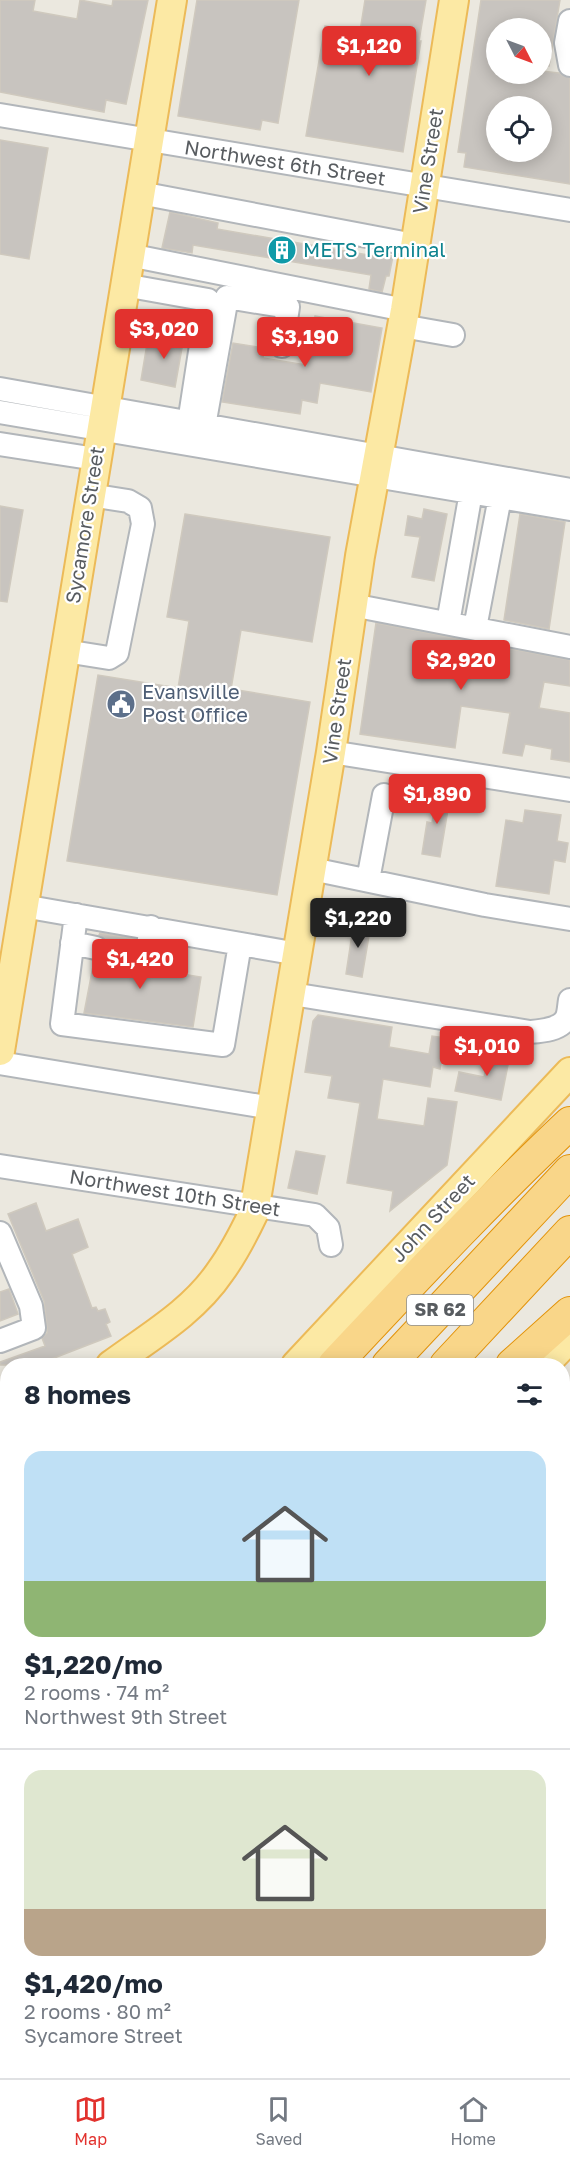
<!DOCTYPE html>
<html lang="en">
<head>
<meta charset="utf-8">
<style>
  :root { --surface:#fff; --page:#f2f2f3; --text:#1f2937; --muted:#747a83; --line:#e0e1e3; --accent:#e2322e }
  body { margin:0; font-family:"Golos Text",sans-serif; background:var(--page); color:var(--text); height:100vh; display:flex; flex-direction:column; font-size:22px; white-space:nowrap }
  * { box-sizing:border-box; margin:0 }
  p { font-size:20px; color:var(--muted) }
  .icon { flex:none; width:33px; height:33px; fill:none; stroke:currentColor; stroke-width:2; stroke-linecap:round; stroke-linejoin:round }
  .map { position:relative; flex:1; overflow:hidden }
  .side { position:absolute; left:0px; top:1358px; width:570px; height:722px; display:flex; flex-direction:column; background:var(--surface); border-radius:24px 24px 0 0; box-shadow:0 3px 15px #0003 }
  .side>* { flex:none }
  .needle { width:39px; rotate:132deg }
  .tools { position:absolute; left:486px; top:18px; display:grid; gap:12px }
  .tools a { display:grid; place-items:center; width:66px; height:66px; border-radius:50%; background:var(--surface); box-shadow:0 3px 15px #0003; font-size:30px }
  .price { position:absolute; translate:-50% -51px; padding:0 14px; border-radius:6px; background:var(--accent); color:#fff; font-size:20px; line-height:39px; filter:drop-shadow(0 2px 3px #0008) }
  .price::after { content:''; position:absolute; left:50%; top:36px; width:18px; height:14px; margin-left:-9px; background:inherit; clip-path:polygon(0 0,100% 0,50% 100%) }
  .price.current { background:#222; color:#fff }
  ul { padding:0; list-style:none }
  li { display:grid; align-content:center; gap:12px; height:318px; padding:0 24px }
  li+li { border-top:2px solid var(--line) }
  li span { display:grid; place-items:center; height:186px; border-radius:18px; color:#555 }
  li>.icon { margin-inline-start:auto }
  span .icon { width:108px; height:108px; fill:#fffc; stroke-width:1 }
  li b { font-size:26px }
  h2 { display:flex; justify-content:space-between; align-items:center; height:72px; padding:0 24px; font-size:26px }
  .tab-bar { display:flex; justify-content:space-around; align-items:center; height:84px; border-top:2px solid var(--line); background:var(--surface); font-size:16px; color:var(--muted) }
  .tab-bar a { display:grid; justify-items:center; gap:3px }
  .tab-bar .current { color:var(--accent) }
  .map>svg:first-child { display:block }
</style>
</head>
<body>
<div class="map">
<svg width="570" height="2078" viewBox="0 0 570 2078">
  <rect width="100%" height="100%" fill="#ebe8df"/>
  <!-- industrial -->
  <path fill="#dedbd7" d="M7,1975l1,97h344l7,6h-359v-95z"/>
  <!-- building -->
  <path fill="#c8c4bf" stroke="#cfc9be" stroke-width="1.5" fill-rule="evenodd" d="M0,0h35l-2,11 44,8 3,-19 32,6 1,-6h35l-22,104 -20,-4 -2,12 -104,-20z
    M197,0h102l-21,123 -16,-3 -2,10 -82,-14z
    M365,0h61l-7,41h2l-18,111 -97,-16 19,-110 35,5z
    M481,0h79l-11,66 -7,-1v-37h-46v46h46v-3l17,2 11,5v106l-106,-17 2,-14 -8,-1zM496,106h46v46h-46z
    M0,140l48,8 -19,111 -29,-5z
    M170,212l48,11 -1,6 157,27 1,-3 18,3 -4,20h-3l-4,16 -13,-3 2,-14 -178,-30 -1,8 -30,-5z
    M315,316l67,12 -11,64 -51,-9 -3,20 -15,-3 -2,14 -78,-12 11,-59 31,5 -1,10 43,7z
    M172,327l11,2 -3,18 2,1 -7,39 -34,-7 6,-36 9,-1 11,-4 4,-6z
    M0,506l23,4 -16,92 -7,-1z
    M424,509l23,5 -13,67 -22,-4 8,-40 -15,-2 3,-19 14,3z
    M185,514l145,23 -18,105 -71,-12 -10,59 79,13 -33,193 -210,-34 31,-186 80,13 11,-67 -22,-4z
    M520,514l45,8 -16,107 -45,-9z
    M376,623l194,37v26l-26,-4 -5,26 31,5v49l-19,-3 1,-10 -27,-5 -3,12 -19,-3 7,-40 -49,-7 -6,42 -95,-14z
    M437,790l14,2 -11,65 -18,-3 5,-32 5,1z
    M525,810l36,5 -4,26 11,2 -3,19 -11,-2 -5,34 -53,-8 10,-66 17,3z
    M388,899l15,3 -3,15 -15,-3z
    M354,921l17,3 -9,53 -16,-3z
    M100,933l35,6v3l-9,4 -3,7v7l10,8 11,2 8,-1 49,8 -8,50 -109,-14 10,-52h6l6,-4 3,-7v-7l-10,-8z
    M318,1015l74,12 -3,20 40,7 3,-18 13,2 -5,31 -7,-2 -3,20 -47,-8 -6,40 47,7 4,-28 29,4 -10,63 -57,46 3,-20 -46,-8 13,-80 -32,-5 4,-22 -27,-4 8,-51z
    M491,1046l20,4 -10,50 -46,-9 4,-19 25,5z
    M296,1151l29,5 -8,38 -29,-6z
    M36,1203l10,28 32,-12 10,28 -16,7 20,54 4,-1 2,4 7,-2 5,13 -4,2 5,12 -62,24 2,5h-51v-3l45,-16 -3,-8 5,-5v-6l-3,-26 -36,-87z
    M9,1289l9,25 -18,7v-29z"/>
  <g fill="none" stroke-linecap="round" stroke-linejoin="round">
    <!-- minor-tunnel -->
    <path stroke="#c6c5bf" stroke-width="22" stroke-dasharray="22 11" stroke-linecap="butt" d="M159,328l25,4
      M96,948l40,7"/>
    <!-- minor casing -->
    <g stroke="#b2b6ba" stroke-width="26">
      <path id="minor" d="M570,21l-4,22 4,22
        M0,115l570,95
        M140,193l274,52
        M129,255l276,55
        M124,285l84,15 -19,123
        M117,326l26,5 16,-3
        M402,326l51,9
        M0,389l570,101
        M0,412l570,97
        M204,426l23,-129 61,10 -6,39
        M0,444l96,15
        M352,605l218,42
        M448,623l23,-131
        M475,628l25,-131
        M65,651l44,7 8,-5 26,-129 -3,-16 -12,-7 -38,-6
        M331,752l239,38
        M312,869l173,36 85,14
        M368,880l16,-85
        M23,906l275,48
        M76,915l-14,109 161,21 17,-101
        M72,943l24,5
        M136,955l10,2 5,-30
        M292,994l238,38c12,-1 29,-2 36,-13 3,-5 3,-14 4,-19
        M0,1063l272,45
        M0,1166l315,49 13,13 3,17
        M0,1233l31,73 3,22 -34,13
        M562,1650l8,7
        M562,1726l8,-8
        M562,1795l8,7
        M562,1917l8,-8
        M562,2006l8,8
        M0,2034l8,-8
        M389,2072l7,6
        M450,2072l7,6
        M533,2072l7,6"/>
    </g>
    <!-- major casing -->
    <g stroke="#ecba58" stroke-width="32">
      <path id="major" d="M0,1051l172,-1051
        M111,1365c38,-28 82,-53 109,-93 14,-19 24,-39 34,-60l77,-460 29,-196 45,-246 49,-310
        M296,1365l274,-293
        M544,1365l26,-27
        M0,1638l8,8
        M0,1950l8,-9"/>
    </g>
    <!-- highway casing -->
    <g stroke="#e29208" stroke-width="34">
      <path id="highway" d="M334,1365c77,-82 154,-165 236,-242
        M388,1365l182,-194
        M446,1365l124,-133
        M512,1365l58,-52
        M0,1776l8,-8
        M0,1841l8,-8
        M0,1876l8,-8"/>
    </g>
    <!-- minor -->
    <use href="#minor" stroke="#fff" stroke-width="22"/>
    <!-- major -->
    <use href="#major" stroke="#fce9a4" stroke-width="28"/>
    <!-- highway -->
    <use href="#highway" stroke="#f9d689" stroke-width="32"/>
  </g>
  <!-- icons -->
  <defs>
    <g id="building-disc" transform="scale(1.5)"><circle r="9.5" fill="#0f9aa8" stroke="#fff"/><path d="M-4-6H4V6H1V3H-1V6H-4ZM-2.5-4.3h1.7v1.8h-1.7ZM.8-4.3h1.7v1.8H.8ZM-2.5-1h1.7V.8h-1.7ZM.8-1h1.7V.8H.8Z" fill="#fff"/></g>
    <g id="civic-disc" transform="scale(1.5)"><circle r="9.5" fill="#5c6f8a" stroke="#fff"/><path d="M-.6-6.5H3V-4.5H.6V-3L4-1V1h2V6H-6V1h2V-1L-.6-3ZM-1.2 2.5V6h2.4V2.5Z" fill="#fff"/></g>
  </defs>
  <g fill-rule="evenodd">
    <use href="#building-disc" x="282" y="250"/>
    <use href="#civic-disc" x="121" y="704"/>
  </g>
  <g text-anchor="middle" stroke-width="4.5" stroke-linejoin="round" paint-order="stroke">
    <!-- shield labels -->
    <rect fill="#fff" stroke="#8a8d90" stroke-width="1.5" x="407" y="1295" width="66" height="30" rx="4.5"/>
    <g font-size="18" font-weight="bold" fill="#585c60">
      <text x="440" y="1316">SR 62</text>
    </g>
    <!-- street labels -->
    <g font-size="20" fill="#585c60" stroke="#fff">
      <text transform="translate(428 161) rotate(-81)" y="7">Vine Street</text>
      <text transform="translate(285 163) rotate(9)" y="7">Northwest 6th Street</text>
      <text transform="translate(85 525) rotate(-81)" y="7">Sycamore Street</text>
      <text transform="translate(337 711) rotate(-82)" y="7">Vine Street</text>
      <text transform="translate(175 1193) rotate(9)" y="7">Northwest 10th Street</text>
      <text transform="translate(433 1218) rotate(-47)" y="7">John Street</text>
    </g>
    <!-- culture labels -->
    <g font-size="20" fill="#0d838f" stroke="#fff" text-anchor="start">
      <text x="303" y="257">METS Terminal</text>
    </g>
    <!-- service labels -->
    <g font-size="20" fill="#4e5e75" stroke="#fff" text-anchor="start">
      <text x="142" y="699">Evansville<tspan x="142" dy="23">Post Office</tspan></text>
    </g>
  </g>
</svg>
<div class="tools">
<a><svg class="needle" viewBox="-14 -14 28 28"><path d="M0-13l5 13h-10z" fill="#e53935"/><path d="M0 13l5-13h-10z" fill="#747a83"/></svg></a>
<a><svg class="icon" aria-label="locate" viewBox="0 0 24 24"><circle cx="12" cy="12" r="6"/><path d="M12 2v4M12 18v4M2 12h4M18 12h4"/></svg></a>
</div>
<b class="price" style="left:369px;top:77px">$1,120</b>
<b class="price" style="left:164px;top:360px">$3,020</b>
<b class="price" style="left:305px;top:368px">$3,190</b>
<b class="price" style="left:461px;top:691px">$2,920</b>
<b class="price" style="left:437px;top:825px">$1,890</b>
<b class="price current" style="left:358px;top:949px">$1,220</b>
<b class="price" style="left:140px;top:990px">$1,420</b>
<b class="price" style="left:487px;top:1077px">$1,010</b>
<section class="side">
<h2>8 homes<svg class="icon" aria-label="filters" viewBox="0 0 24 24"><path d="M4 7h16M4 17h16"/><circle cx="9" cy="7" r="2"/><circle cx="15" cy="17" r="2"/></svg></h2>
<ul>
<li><span style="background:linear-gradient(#bfe0f5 70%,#8fb573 0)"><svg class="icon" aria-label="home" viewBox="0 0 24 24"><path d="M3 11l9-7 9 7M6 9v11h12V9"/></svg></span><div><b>$1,220/mo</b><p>2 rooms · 74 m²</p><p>Northwest 9th Street</p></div></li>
<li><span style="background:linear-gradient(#dfe7d0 75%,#b9a48a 0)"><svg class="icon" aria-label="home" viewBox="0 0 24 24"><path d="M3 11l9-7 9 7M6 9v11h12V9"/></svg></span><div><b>$1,420/mo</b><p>2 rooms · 80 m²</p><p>Sycamore Street</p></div></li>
</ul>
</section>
</div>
<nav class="tab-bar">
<a class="current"><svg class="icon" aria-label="map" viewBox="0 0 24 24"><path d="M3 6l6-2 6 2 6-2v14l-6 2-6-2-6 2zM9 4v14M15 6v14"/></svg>Map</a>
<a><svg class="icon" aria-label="saved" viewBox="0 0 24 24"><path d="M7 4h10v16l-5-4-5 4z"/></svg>Saved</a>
<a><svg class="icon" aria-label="home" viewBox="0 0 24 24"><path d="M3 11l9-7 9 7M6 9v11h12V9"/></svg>Home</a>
</nav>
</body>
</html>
